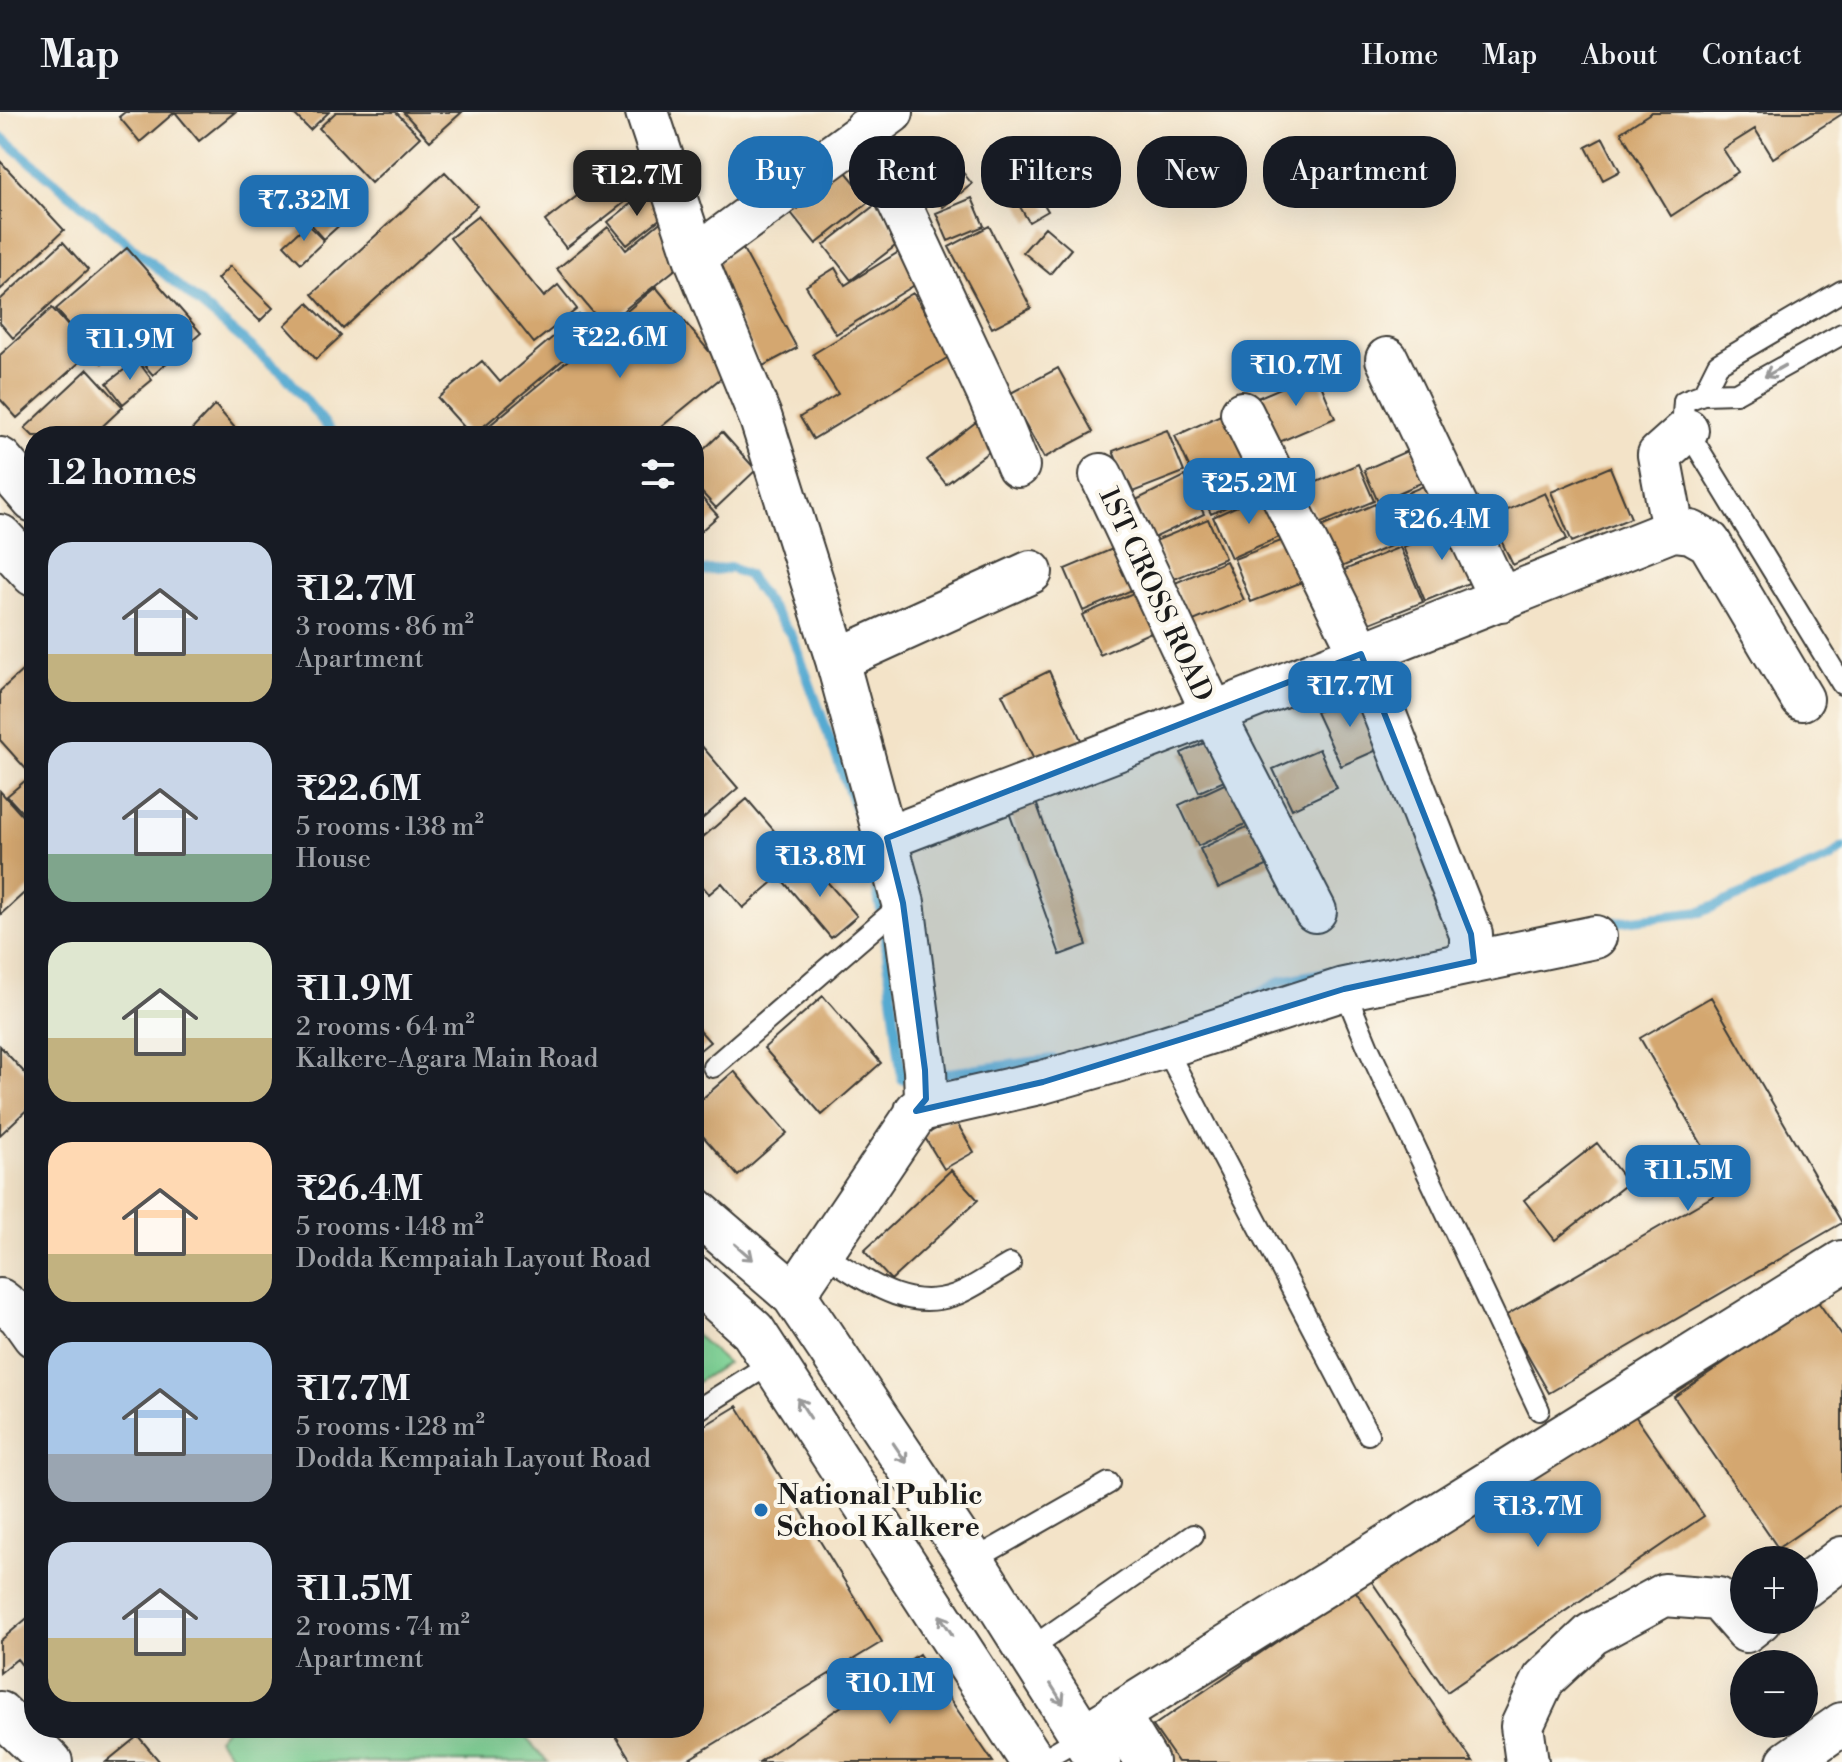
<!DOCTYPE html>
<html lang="en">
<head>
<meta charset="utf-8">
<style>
  :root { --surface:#171b24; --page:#242831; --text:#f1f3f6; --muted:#9ea1a6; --line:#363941; --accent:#1f6fb2 }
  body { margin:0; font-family:"Libre Bodoni",serif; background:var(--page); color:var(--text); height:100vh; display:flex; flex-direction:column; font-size:30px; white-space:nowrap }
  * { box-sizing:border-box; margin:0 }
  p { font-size:26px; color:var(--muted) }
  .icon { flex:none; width:44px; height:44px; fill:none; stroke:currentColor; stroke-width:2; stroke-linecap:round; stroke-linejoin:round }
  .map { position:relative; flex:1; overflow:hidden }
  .details { position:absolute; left:24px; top:314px; width:680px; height:1312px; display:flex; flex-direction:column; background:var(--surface); border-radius:32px; box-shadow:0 8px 32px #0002 }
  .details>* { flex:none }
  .hud { position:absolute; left:728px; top:24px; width:760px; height:72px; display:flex; gap:16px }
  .fabs { position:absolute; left:1730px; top:1434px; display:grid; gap:16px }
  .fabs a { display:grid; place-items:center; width:88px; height:88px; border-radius:50%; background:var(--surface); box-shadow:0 8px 32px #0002; font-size:40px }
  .price { position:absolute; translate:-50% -68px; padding:0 18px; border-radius:16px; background:var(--accent); color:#fff; font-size:26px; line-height:52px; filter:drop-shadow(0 2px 4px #0008) }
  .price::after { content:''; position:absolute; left:50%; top:48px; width:24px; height:18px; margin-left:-12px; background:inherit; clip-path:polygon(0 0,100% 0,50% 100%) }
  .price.on { background:#222; color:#fff }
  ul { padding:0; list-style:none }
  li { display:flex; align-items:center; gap:24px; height:200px; padding:0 24px }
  li span { display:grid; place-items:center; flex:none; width:224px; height:160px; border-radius:24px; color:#555 }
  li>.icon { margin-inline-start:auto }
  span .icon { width:96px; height:96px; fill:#fffc; stroke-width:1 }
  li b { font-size:34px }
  h2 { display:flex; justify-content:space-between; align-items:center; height:96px; padding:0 24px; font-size:34px }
  .tag { padding:0 28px; border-radius:32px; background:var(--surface); box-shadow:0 8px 32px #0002; font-size:28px; line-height:72px }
  .tag.on { background:var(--accent); color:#fff }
  header { display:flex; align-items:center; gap:48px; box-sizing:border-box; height:112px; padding:0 40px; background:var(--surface); border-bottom:2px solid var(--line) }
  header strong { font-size:38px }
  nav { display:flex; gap:44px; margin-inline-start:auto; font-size:28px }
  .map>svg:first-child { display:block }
</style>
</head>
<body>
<header>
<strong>Map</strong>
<nav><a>Home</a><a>Map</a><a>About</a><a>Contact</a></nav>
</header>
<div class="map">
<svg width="1842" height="1650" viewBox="0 0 1842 1650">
  <rect width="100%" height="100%" fill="#fbf7ec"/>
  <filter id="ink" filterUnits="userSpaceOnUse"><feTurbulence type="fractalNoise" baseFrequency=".0125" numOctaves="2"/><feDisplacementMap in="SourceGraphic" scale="16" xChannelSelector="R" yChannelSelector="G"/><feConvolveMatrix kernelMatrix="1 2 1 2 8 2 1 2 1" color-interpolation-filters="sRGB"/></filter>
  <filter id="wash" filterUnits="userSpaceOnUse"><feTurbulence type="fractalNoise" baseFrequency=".006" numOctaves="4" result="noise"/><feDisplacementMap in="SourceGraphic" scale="32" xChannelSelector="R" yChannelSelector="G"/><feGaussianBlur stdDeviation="1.8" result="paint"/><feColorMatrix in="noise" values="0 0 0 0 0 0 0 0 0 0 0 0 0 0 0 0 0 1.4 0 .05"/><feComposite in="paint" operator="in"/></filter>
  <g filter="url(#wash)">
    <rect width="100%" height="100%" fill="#f3e3c8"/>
    <!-- green -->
    <path fill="#7dd194" stroke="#4c7658" stroke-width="2" d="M694,1221l33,30 -33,21z
      M226,1616h291l31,34h-310l-21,-24z"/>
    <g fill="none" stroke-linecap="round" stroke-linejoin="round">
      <!-- stream -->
      <path stroke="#56aad1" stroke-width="10" d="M0,24l285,239 50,61
        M694,460l37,-4 16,7 45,61 66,179
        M872,753l11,55 19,159 16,-2
        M1599,812l102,-12 129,-54 12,-10
        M1242,891l39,-22 54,-10
        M934,963l119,-16"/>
    </g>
    <g id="blocks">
      <!-- building -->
      <path fill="#d4a770" d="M125,0h110l-36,29 -24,-29 -35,30 -21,-25z
        M292,0h37l-19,18z
        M336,0h60l24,25 -49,46 -52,-55z
        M403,0h59l-32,29z
        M1652,0h190v2l-69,44 -18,-29 -32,20 15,23 -67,44 -50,-84z
        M1603,26l17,33 -17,9 -17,-33z
        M945,37l27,35 -29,23 -27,-36z
        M0,49l64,69 -64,60z
        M837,49l33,40 -54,43 -32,-40z
        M613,56l21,27 -68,53 -21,-27z
        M445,60l32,34 -134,123 -31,-35z
        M1032,72l16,27 -19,11 -16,-27z
        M332,77l21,24 -29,26 -21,-24z
        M647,79l19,23 -39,31 -19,-23z
        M972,86l12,28 -36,15 -12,-28z
        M875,93l28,35 -52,40 -27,-35z
        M478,104l66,81 14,-12 19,24 -43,34 -84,-105z
        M663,108l29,36 -88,70 -47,-57 51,-42 18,23z
        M307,112l17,17 -23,22 -17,-18z
        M989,114l42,82 -39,20 -43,-81z
        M1045,115l26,22 -21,25 -27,-22z
        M63,130l25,28 -75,68 -13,-15v-23z
        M127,136l74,85 -48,42 -28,-32 -23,20 -46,-54z
        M743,137l54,99 -34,18 -54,-99z
        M902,138l19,31 -85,53 -30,-48 29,-18 10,17z
        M230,154l43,42 -13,13 -43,-42z
        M656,175l71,86 -77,63h-161l-5,-6z
        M913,181l39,62 -139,84 -13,-22 38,-23 -25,-40z
        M308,191l33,33 -25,23 -31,-34z
        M52,196l39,44 -74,66 -17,-19v-44z
        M579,203l16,18 -123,103 -34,-38 44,-37 18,21z
        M137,248l15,20 -29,24 -16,-21z
        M1058,256l35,64 -49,26 -35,-64z
        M88,257l35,38 -31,29h-59l-8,-8z
        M1316,261l19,45 -58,25 -20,-45z
        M215,293l27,31h-56z
        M1227,300l36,79 -52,23 -36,-78z
        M976,310l19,25 -49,37 -19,-24z
        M1167,318l17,42 -54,21 -17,-42z
        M722,320l34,38 -40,38 -22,-24v-25z
        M1416,335l14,32 -52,23 -14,-32z
        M1358,352l16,37 -55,23 -16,-36z
        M1610,355l21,51 -59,24 -21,-50z
        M1185,364l19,38 -52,25 -18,-38z
        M1435,369l17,39 -54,22 -17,-38z
        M694,377l24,27 -24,21z
        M1266,381l18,42 -53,23 -18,-41z
        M1545,381l22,46 -54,26 -23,-47z
        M1375,392l18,41 -54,23 -18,-41z
        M1208,407l17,39 -53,22 -17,-39z
        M1459,412l22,54 -56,23 -22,-54z
        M1289,426l16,43 -54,21 -17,-43z
        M1122,433l17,42 -56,24 -18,-42z
        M1400,435l23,55 -58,23 -23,-54z
        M1226,449l18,39 -53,22 -16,-39z
        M1140,478l18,39 -58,26 -18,-40z
        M34,548v118l-34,-38v-49z
        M1049,559l33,71 -46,22 -34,-70z
        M1359,580l25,55 -43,19 -25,-54z
        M694,625l44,51 -44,38z
        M1211,628l18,39 -30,13 -18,-39z
        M1319,637l18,39 -45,21 -19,-40z
        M26,668l8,9v36l-27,-29z
        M1233,668l19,41 -54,25 -19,-41z
        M0,679l34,38v55l-34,31z
        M747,687l52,61 -56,48 -21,-25 -13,11 -15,-18v-31z
        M1036,690l51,143 -27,10 -51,-143z
        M1253,712l18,40 -53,24 -18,-39z
        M809,749l48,55 -26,22 -47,-56z
        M823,884l58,67 -59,52 -58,-67z
        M1711,885l131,226 -293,170 -44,-77 222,-128 -87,-150z
        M694,912l16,18 -16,13z
        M0,934l34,37v20l-34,32z
        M734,959l53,62 -49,43 -44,-50v-20z
        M954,1006l20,34 -30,17 -20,-33z
        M1597,1031l31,40 -73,57 -31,-40z
        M951,1058l27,30 -87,80 -27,-29z
        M1816,1187l26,37v168l-64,44 -104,-151z
        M737,1294l145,236 -198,120h-52l-21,-34h83v-296z
        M1629,1295l75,109 -257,176 -75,-110z
        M1354,1477l119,173h-295l-25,-36z
        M32,1502l2,66 -17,-21 -17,14v-32z
        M919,1542l74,108h-234z
        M138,1624l22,26h-54z"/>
    </g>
  </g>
  <g filter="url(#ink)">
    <use href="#blocks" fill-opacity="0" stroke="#3c3a36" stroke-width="2"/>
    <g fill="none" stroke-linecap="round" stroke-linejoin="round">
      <!-- lane casing -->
      <g stroke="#3c3a36" stroke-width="24">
        <path id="lane" d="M1842,179l-124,73 -15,30 -19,7 -1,14 4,15 155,254
          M1703,282l33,-1 106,-59
          M1344,877l24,58 171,363
          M1165,935l203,387
          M713,955l190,-164
          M823,1142c42,25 81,59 132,41 19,-7 37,-21 55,-31
          M694,1300l79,-50
          M972,1449l137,-78
          M1028,1538l165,-115
          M1038,1650l45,-26"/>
      </g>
      <!-- street casing -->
      <g stroke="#3c3a36" stroke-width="46">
        <path id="street" d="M647,0l48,145 66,162 76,241 66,243 22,167 1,29 -132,196
          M865,18l123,263 30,73
          M695,145l197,-145
          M1387,247l114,241
          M1242,301l119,241 110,280v20l3,7
          M1101,363l112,238 102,198
          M1673,418l-14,-75 28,-25
          M837,548l194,-88
          M887,726l326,-125 460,-183 18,2 18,10 93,157
          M916,999l127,-29 122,-35 179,-58 251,-52
          M0,1188l19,15 15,21
          M1804,1475l38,-29
          M0,1601l51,49
          M1117,1601l30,49
          M1083,1624l759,-474
          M1527,1650l-5,-36 22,-47 48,-45 72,-39 54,4 28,32 14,-11
          M1788,1650l54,-38"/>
      </g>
      <!-- secondary casing -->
      <g stroke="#3c3a36" stroke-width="48">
        <path id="secondary" d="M0,348l34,40
          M0,425l34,37
          M694,1097l100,86 178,266 127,201
          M694,1166l59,53 280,431"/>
      </g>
      <!-- lane -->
      <use href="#lane" stroke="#fff" stroke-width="20"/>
      <!-- street -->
      <use href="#street" stroke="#fff" stroke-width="42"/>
      <!-- secondary -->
      <use href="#secondary" stroke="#fff" stroke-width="44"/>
    </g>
    <!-- one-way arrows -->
    <defs><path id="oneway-shaft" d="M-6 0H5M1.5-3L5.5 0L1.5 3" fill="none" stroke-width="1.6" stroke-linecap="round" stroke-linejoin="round" transform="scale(2)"/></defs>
    <g stroke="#999">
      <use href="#oneway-shaft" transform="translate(1775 259) rotate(151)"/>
      <use href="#oneway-shaft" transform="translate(744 1140) rotate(41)"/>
      <use href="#oneway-shaft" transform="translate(804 1296) rotate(-123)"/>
      <use href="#oneway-shaft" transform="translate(900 1341) rotate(56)"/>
      <use href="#oneway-shaft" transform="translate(946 1513) rotate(-123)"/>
      <use href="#oneway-shaft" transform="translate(1057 1582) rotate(58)"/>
    </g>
  </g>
  <!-- marked area -->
  <path fill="#1f6fb2" fill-opacity="0.2" stroke="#1f6fb2" stroke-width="6" stroke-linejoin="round" d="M1361,542l110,280 3,27 -130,28 -301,93 -127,29 10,-12 -1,-29 -22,-167 -16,-65z"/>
  <!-- markers -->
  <circle fill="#1f6fb2" stroke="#fbf7ec" stroke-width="3" cx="761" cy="1398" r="8"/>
  <g text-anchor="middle" stroke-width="8" stroke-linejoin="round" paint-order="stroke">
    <!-- street labels -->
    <g font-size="28" fill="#1c1c1c" stroke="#fbf7ec">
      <text transform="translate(1157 482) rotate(65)" y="10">1ST CROSS ROAD</text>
    </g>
    <!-- poi labels -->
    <g font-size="28" font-weight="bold" fill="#1c1c1c" stroke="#fbf7ec" text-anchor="start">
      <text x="777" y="1392">National Public<tspan x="777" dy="32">School Kalkere</tspan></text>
    </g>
  </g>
</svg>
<div class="fabs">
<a>+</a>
<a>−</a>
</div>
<b class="price on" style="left:637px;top:106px">₹12.7M</b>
<b class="price" style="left:304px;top:131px">₹7.32M</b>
<b class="price" style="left:620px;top:268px">₹22.6M</b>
<b class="price" style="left:130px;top:270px">₹11.9M</b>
<b class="price" style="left:1296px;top:296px">₹10.7M</b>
<b class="price" style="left:1249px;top:414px">₹25.2M</b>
<b class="price" style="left:1442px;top:450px">₹26.4M</b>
<b class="price" style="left:1350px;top:617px">₹17.7M</b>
<b class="price" style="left:820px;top:787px">₹13.8M</b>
<b class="price" style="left:1688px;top:1101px">₹11.5M</b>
<b class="price" style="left:1538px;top:1437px">₹13.7M</b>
<b class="price" style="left:890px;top:1614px">₹10.1M</b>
<div class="hud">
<a class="tag on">Buy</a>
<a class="tag">Rent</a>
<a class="tag">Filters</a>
<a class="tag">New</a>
<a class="tag">Apartment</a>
</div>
<section class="details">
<h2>12 homes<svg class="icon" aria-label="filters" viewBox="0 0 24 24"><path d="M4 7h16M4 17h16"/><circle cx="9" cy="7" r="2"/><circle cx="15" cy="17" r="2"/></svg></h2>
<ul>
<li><span style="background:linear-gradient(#c9d6e8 70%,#c2b280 0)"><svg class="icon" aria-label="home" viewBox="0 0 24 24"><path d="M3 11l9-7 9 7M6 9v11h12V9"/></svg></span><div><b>₹12.7M</b><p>3 rooms · 86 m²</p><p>Apartment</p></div></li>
<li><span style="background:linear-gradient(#c9d6e8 70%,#7fa58c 0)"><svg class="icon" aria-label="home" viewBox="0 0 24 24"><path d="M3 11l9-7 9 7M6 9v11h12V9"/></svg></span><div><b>₹22.6M</b><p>5 rooms · 138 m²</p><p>House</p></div></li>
<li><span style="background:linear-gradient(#dfe7d0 60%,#c2b280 0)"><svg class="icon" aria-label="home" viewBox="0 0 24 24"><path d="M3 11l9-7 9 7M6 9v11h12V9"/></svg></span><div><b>₹11.9M</b><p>2 rooms · 64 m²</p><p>Kalkere-Agara Main Road</p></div></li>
<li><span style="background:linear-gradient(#ffd9b3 70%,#c2b280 0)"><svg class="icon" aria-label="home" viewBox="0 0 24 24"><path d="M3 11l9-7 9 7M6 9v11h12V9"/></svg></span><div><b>₹26.4M</b><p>5 rooms · 148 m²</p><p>Dodda Kempaiah Layout Road</p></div></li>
<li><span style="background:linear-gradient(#a9c7e8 70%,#9aa5b1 0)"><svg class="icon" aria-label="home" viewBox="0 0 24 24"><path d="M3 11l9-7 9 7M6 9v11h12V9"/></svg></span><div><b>₹17.7M</b><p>5 rooms · 128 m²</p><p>Dodda Kempaiah Layout Road</p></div></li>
<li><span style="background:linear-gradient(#c9d6e8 60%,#c2b280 0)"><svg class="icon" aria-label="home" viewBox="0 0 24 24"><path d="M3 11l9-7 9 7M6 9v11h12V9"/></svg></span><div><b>₹11.5M</b><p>2 rooms · 74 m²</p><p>Apartment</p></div></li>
</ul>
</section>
</div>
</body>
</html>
